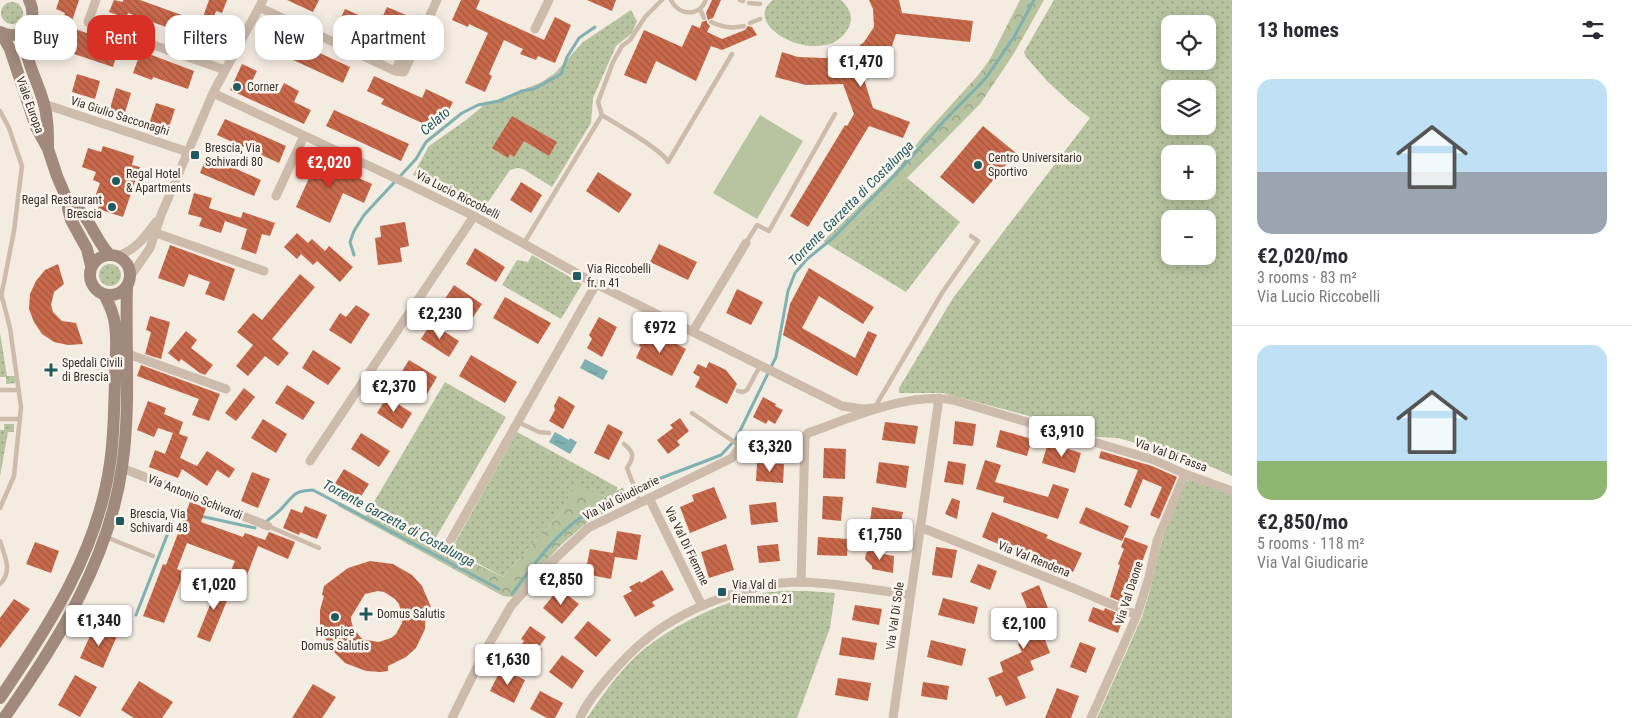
<!DOCTYPE html>
<html lang="en">
<head>
<meta charset="utf-8">
<style>
  :root { --surface:#fff; --page:#f7f7f7; --text:#2b2b33; --muted:#7c7c81; --line:#e1e1e2; --accent:#d93025 }
  body { margin:0; font-family:"Roboto Condensed",sans-serif; background:var(--page); color:var(--text); height:100vh; display:flex; flex-direction:column; font-size:19px; white-space:nowrap }
  * { box-sizing:border-box; margin:0 }
  p { font-size:16px; color:var(--muted) }
  .icon { flex:none; width:28px; height:28px; fill:none; stroke:currentColor; stroke-width:2; stroke-linecap:round; stroke-linejoin:round }
  .map { position:relative; flex:1; overflow:hidden }
  .sheet { display:flex; flex-direction:column; background:var(--surface); width:400px }
  .sheet>* { flex:none }
  .banner { position:absolute; left:15px; top:15px; width:475px; height:45px; display:flex; gap:10px }
  .fabs { position:absolute; left:1161px; top:15px; display:grid; gap:10px }
  .fabs a { display:grid; place-items:center; width:55px; height:55px; border-radius:10px; background:var(--surface); box-shadow:0 2px 12px #0003; font-size:25px }
  .price { position:absolute; translate:-50% -42px; padding:0 11px; border-radius:5px; background:#fff; color:#222; font-size:16px; line-height:32px; filter:drop-shadow(0 1px 2px #0008) }
  .price::after { content:''; position:absolute; left:50%; top:30px; width:15px; height:11px; margin-left:-8px; background:inherit; clip-path:polygon(0 0,100% 0,50% 100%) }
  .price.on { background:var(--accent); color:#fff }
  ul { padding:0; list-style:none }
  li { display:grid; align-content:center; gap:10px; height:265px; padding:0 25px }
  li+li { border-top:1px solid var(--line) }
  li span { display:grid; place-items:center; height:155px; border-radius:15px; color:#555 }
  li>.icon { margin-inline-start:auto }
  span .icon { width:90px; height:90px; fill:#fffc; stroke-width:1 }
  li b { font-size:21px }
  h2 { display:flex; justify-content:space-between; align-items:center; height:60px; padding:0 25px; font-size:21px }
  .pill { padding:0 18px; border-radius:15px; background:var(--surface); box-shadow:0 2px 12px #0003; font-size:18px; line-height:45px }
  .pill.on { background:var(--accent); color:#fff }
  main { display:flex; flex:1; min-height:0 }
  .map>svg:first-child { display:block }
</style>
</head>
<body>
<main>
<div class="map">
<svg width="1232" height="718" viewBox="0 0 1232 718">
  <defs>
    <pattern id="green-dots" width="8" height="8" patternUnits="userSpaceOnUse" patternTransform="scale(1.25)"><rect width="8" height="8" fill="#b8c4a0"/><path d="M2 2h.1M6 6h.1" fill="none" stroke="#97a083" stroke-width="1.8" stroke-linecap="round"/></pattern>
    <pattern id="forest-crowns" width="20" height="18" patternUnits="userSpaceOnUse" patternTransform="scale(1.25)"><rect width="20" height="18" fill="#b8c4a0"/><path d="M2 6a3 3 0 1 1 6 0M12 15a3 3 0 1 1 6 0" fill="none" stroke="#97a083"/></pattern>
    <pattern id="water-ripples" width="26" height="14" patternUnits="userSpaceOnUse" patternTransform="scale(1.25)"><rect width="26" height="14" fill="#7fb0b2"/><path d="M2 4q2-2 4 0t4 0M15 11q2-2 4 0t4 0" fill="none" stroke="#699091"/></pattern>
    <pattern id="building-back-hatch" width="6" height="6" patternUnits="userSpaceOnUse" patternTransform="scale(1.25)"><rect width="6" height="6" fill="#c8694b"/><path d="M-1 5l2 2M0 0l6 6M5-1l2 2" fill="none" stroke="#a4573f"/></pattern>
  </defs>
  <rect width="100%" height="100%" fill="#f4ebe1"/>
  <!-- green -->
  <path fill="url(#green-dots)" fill-rule="evenodd" d="M773,0h68c8,8 13,16 8,27 -22,45 -112,0 -76,-27z
    M1054,0h178v476l-18,-8 -35,-13 -61,-17 -21,-1 -53,-17 -101,-27h-44v-5l54,-90 137,-180 -19,-15 -24,-22 -21,-24 -2,-5zM1170,24h38v37h-38zM1170,89h38v37h-38zM1170,154h38v37h-38zM1170,219h38v37h-38z
    M1 13a11 11 0 1 1 22 0a11 11 0 1 1-22 0Z
    M631,10l6,11 -5,12 -16,13 -23,52 -2,25 -39,64 -29,-18 -5,-1 -8,2 -26,38 -71,-33 16,-29 37,-26 18,-15 58,-23 13,-9 28,-31z
    M907,178l53,44 -54,70 -74,-45z
    M532,255l50,29 -21,35 -59,-34 15,-25 11,2z
    M99 275a11 11 0 1 1 22 0a11 11 0 1 1-22 0Z
    M0,333l7,43h8v7l-9,1v-7h-6z
    M445,382l61,35 -71,122 -49,-29 -3,3 -12,-6z
    M4,424h10v8h-6l-8,44v-46h4z
    M517,432l100,55v4l-14,5 -28,-10 -13,25 -59,66 -35,-19 -11,-3 -6,-5z
    M1192,479l40,15v224h-135l45,-101 8,-27 10,-42 11,-35 13,-31z
    M808,591l27,2 -5,35 -33,90h-210c14,-21 29,-42 47,-60 32,-31 92,-59 135,-66 13,-2 26,-1 39,-1z"/>
  <!-- forest -->
  <path fill="url(#forest-crowns)" d="M1020,0h24l-31,55 -33,49 -73,74 -75,69 -9,-6 71,-68 29,-37 57,-63 10,-14z
    M575,485l28,11 20,-8 5,11 -43,25 -24,21 -48,52 -10,-1 -165,-90 2,-4 26,14 5,-9 11,6 4,-3 59,34v3c18,11 38,20 58,30l59,-66z"/>
  <!-- pitch -->
  <path fill="#b8c4a0" d="M760,115l43,26 -46,78 -44,-26z"/>
  <!-- water -->
  <path fill="url(#water-ripples)" d="M585,359l23,12 -5,9 -23,-12z
    M555,432l14,8 1,-2 7,4 -7,12 -21,-12z"/>
  <g fill="none" stroke-linecap="round" stroke-linejoin="round">
    <!-- stream -->
    <path stroke="#7fb0b2" stroke-width="3" d="M354,255l-4,-13 4,-11 10,-16 52,-56 10,-17 36,-29 16,-8 21,-4 23,-10 12,-2 27,-15 6,-17 12,-19 16,-11
      M200,516l55,12
      M267,521c6,-5 12,-9 16,-14 12,-13 11,-16 30,-17l186,99
      M512,594c21,-29 44,-61 75,-81 38,-24 92,-41 134,-58l15,-16 40,-82 12,-66 7,-18 12,-14 26,-21 60,-61 52,-57 41,-42 28,-41 20,-37
      M136,615l37,-95"/>
  </g>
  <!-- building -->
  <path fill="url(#building-back-hatch)" fill-rule="evenodd" d="M59,0h20l-9,27 22,8 -3,9 16,6 3,-9 18,7 -4,11 -6,-2 -3,10 -39,-13h-15l-1,-22 7,-19 -9,-4z
    M114,0l9,2v-2h17l50,18 1,-2 11,4 7,-20h18l-5,13 -6,-2 -12,33 -20,-7 1,-3 -57,-21 -2,5 -17,-6z
    M287,0h32l-6,12z
    M461,0h19l-4,9 68,31 11,-23 16,8 -16,38 -17,-7 -2,4 -16,-6 3,-5 -19,-9 -15,34 3,2 -7,16 -20,-9 23,-50 -19,-9 -1,3 -16,-7z
    M587,0h29l-4,11z
    M712,0h9l-8,18 -6,2v3l3,3 -3,6 15,7 23,-9 3,-4 4,1 5,8 -35,15 -11,-4 -15,35 -40,-20 -10,23 -22,-9 20,-45 38,17 10,-22 8,3 2,-6 6,-2 -2,-7z
    M869,0h30l3,13 71,8 -3,21 -74,-8 -5,15 -14,14 -15,10 11,35 37,14 -7,16 -34,-12 -61,101 -18,-11 55,-91 2,1 7,-12 -11,-30 -37,1 -31,-8 7,-25 16,5 27,1 17,-3 12,-5 10,-8 10,-15 -1,-18z
    M387,7l19,8 -16,32 -52,-23 7,-15 34,15z
    M274,32l76,35 -7,16 -76,-35z
    M141,51l53,20 -6,18 -35,-12 -1,3 -19,-7z
    M242,64l15,7 -5,10 27,12 5,-10 15,8 -5,11 17,8 -7,14 -74,-34z
    M77,74l23,7 -5,18 -23,-7z
    M374,76l48,22 4,-9 27,13 -5,10 -26,11 -41,-19 3,-5 -17,-8z
    M116,88l15,5 -7,23 -15,-4z
    M156,103l19,6 -8,24 -19,-6z
    M334,110l75,34 -8,17 -75,-35z
    M512,116l45,26 -8,14 -25,-15 -10,16 -4,-3 -2,4 -16,-10z
    M225,119l61,27 -7,17 -62,-28z
    M983,126l33,27 -43,51 -33,-27z
    M103,146l31,10 -2,9 8,2 -17,50 -25,-8 3,-10 -6,-2 5,-14 -7,-3 3,-8 -14,-5 6,-19 13,4z
    M207,156l54,24 -7,16 -54,-23z
    M310,156l62,28 -8,19 -21,-10 -13,30 -34,-16 13,-29 -8,-3z
    M598,172l34,22 -13,19 -33,-22z
    M521,182l21,13 -11,18 -21,-13z
    M194,193l18,5 -3,10 32,10 2,-6 32,11 -5,13 -8,-2 -6,20 -15,-5 6,-20 -22,-8 -4,12 -22,-7 3,-8 -14,-4z
    M405,222l4,24 -9,2 2,14 -24,3 -3,-27 6,-1 -1,-11z
    M297,233l11,10 4,-4 13,12 4,-5 24,21 -13,15 -23,-21 -4,4 -12,-11 -4,5 -13,-12z
    M659,244l38,18 -9,18 -38,-18z
    M170,245l65,24 -11,32 -19,-7 5,-12 -21,-8 -5,13 -26,-9z
    M475,248l30,19 -9,15 -30,-18z
    M58,264l6,20 -10,8 -3,13 2,7 9,9 14,2 7,21 -15,1 -14,-3 -12,-8 -8,-12 -5,-13 1,-15 6,-13 9,-11z
    M809,268l65,39 -11,17 -44,-28 -17,32 53,30 13,-27 9,4 -20,41 -74,-41 7,-31z
    M300,274l15,13 -43,52 17,14 -11,13 -13,-10 -17,20 -12,-10 17,-21 -16,-13 16,-19 9,7z
    M454,285l28,19 -11,16 -28,-18z
    M737,289l26,13 -12,23 -25,-12z
    M505,297l46,26 -13,21 -45,-26z
    M356,305l14,9 -19,30 -22,-14 11,-17 6,4z
    M150,316l20,6 -9,37 -16,-5 6,-22 -5,-2z
    M599,317l18,10 -15,30 -15,-9 5,-9 -3,-4z
    M431,323l28,18 -10,16 -28,-18z
    M186,331l11,9 -6,8 22,17 -8,10 -5,-2 -19,-14 -2,3 -11,-9z
    M645,333l22,11 2,-4 17,9 -14,27 -36,-18 5,-11 -2,-1z
    M313,350l28,18 -13,17 -26,-17z
    M471,355l46,27 -12,21 -46,-27z
    M409,360l28,17 -10,17 -28,-18z
    M709,362l17,8 11,14 -10,20 -32,-17 5,-10 -7,-4 5,-9 8,4z
    M141,365l79,29 -11,27 -17,-6 7,-16 -62,-23z
    M287,385l28,17 -12,18 -28,-17z
    M244,388l11,9 -19,24 -11,-8z
    M559,396l16,10 -12,23 -14,-8 6,-11 -1,-4z
    M387,397l25,16 -10,16 -25,-16z
    M763,397l13,7 -1,2 8,4 -8,14 -7,-4 -2,4 -13,-7z
    M148,401l18,7 -2,6 19,8 -4,12 9,3 -8,21 17,8 10,-15 28,18 -6,9 -12,-8 -10,16 -25,-17 -4,9 -29,-11 6,-17 10,4 8,-21 -15,-5 -4,9 -17,-7z
    M680,418l9,13 -12,10 3,4 -12,9 -11,-14 16,-12 -3,-3z
    M263,419l24,15 -11,19 -25,-15z
    M955,421l21,3 -3,22 -20,-2z
    M885,422l33,4 -3,18 -33,-4z
    M608,424l15,8 -14,28 -15,-7z
    M1000,430l32,9 -5,17 -31,-9z
    M361,433l29,18 -11,16 -28,-18z
    M1048,443l33,10 -6,20 -33,-10z
    M824,448l22,1 -1,30 -22,-1z
    M1101,451l51,15 25,11 -18,42 -9,-4 12,-28 -19,-8 -12,29 -7,-3 14,-35 -39,-12z
    M985,460l16,5 -6,17 53,15 5,-13 16,5 -11,30 -55,-17 1,-5 -28,-8z
    M948,461l18,3 -3,21 -19,-3z
    M879,462l30,4 -3,22 -30,-5z
    M757,463l27,1 -1,19 -27,-2z
    M344,469l25,15 -11,17 -24,-16z
    M252,472l18,7 -12,29 -17,-7z
    M714,487l13,31 -37,15 -10,-26 14,-6 -2,-6z
    M823,496l20,1 -2,24 -19,-2z
    M952,498l8,3 -3,18 -12,-5z
    M190,502l16,6 -5,14 42,15 2,-4 20,7 4,-8 26,10 -7,17 -30,-13 -15,40 -16,-6 8,-19 -48,-18 -10,26 7,3 -20,51 -21,-7 20,-52 3,1z
    M776,502l2,20 -27,3 -2,-20z
    M305,506l22,9 -10,24 -17,-7 -1,3 -16,-7 8,-19 11,4z
    M872,507l31,5 -4,22 -30,-5z
    M1086,507l43,19 -7,15 -43,-18z
    M992,512l56,23 -2,3 36,15 -9,19 -59,-27 -2,5 -30,-13z
    M617,531l24,4 -4,25 -22,-3 -4,22 -26,-5 5,-25 23,4z
    M818,537l30,2 -1,17 -30,-1z
    M1125,537l23,9 -9,24 3,1 -13,34 -19,-8 10,-32 -2,-1 6,-15 -3,-2z
    M35,542l24,9 -8,22 -25,-9z
    M726,544l8,26 -25,8 -8,-26z
    M778,544l2,17 -21,2 -2,-17z
    M936,547l21,3 -5,28 -20,-3z
    M870,550l6,1 2,2 16,3 -1,17 -21,-4v-3l-7,-7 1,-6z
    M370,561l23,3 19,11 10,11 9,21 -5,1 -1,21 -9,19 -10,9 -18,9v5l-7,1 -15,-1 -21,-8 -16,-16 -9,-21v-16l4,-14 -2,-1 2,-9 24,-18zM378,591l6,1 11,7 4,5 3,12v7l-6,11 -5,4 -12,4 -13,-2 -6,-3 -7,-10 -2,-7v-3l14,-23z
    M978,564l19,7 -7,19 -20,-8z
    M662,570l12,20 -22,12 3,4 -20,11 -12,-21 9,-5 -3,-4 11,-6 1,2z
    M210,583l21,8 -21,51 -13,-5 15,-37 -8,-4z
    M1039,585l10,26 -7,3 8,20 -6,3 6,16 -20,8 4,9 -17,7 9,21 -20,8 -5,-11 -5,2 -8,-19 15,-6 -3,-10 22,-10 -4,-8 10,-4 -8,-21 10,-4 -9,-22z
    M559,588l20,16 -17,20 -19,-16z
    M943,598l35,9 -4,17 -36,-9z
    M14,599l16,10 -30,39v-30z
    M855,605l27,4 -3,16 -27,-5z
    M1093,607l11,4 1,-3 19,8 -6,17 -30,-12z
    M588,621l23,19 -15,17 -22,-19z
    M530,626l16,11 -7,10 3,2 -9,15 -17,-10 8,-13 -3,-2z
    M94,627l23,9 -14,32 -23,-10z
    M842,637l35,6 -3,17 -35,-5z
    M931,640l35,9 -4,17 -35,-9z
    M1080,642l16,6 -10,25 -16,-6z
    M562,655l22,16 -12,18 -23,-17z
    M501,669l24,11 -11,23 -24,-12z
    M75,675l22,12 -17,30 -22,-12z
    M838,678l33,5 -3,18 -33,-6z
    M139,681l34,21 -11,16h-28l-13,-8z
    M923,682l26,4 -2,14 -26,-4z
    M313,684l23,13 -14,21h-30z
    M1057,688l22,8 -8,22h-26z
    M540,691l23,12 -8,15h-8l-17,-9z"/>
  <g fill="none" stroke-linecap="round" stroke-linejoin="round">
    <!-- lane -->
    <path stroke="#cdbbac" stroke-width="4.5" d="M671,0c8,16 28,17 35,0
      M740,0l3,1
      M749,3l11,1
      M700,9l4,9
      M711,22c12,5 20,7 33,4
      M750,23l10,-4
      M0,111l9,17 13,38 -8,65 -13,66
      M602,115l-4,-13 15,-40 9,-16 8,-6 15,-23 17,-17
      M524,243l78,-128c14,9 61,35 66,47l64,-108
      M746,243l11,-18 12,6 66,-117
      M0,298l2,-1 8,31 11,79 -7,69 -14,32
      M0,390h18
      M738,391l5,1 4,-2 13,-24
      M875,407l67,-114 36,-52 -7,-5
      M692,413l45,31 2,4
      M0,419h19
      M518,422l21,10 10,1
      M624,444c11,9 10,13 3,24l13,34
      M268,526l51,22
      M106,537l47,19
      M0,541c5,16 13,30 0,43"/>
    <!-- street -->
    <path stroke="#cdbbac" stroke-width="9" d="M96,0l-8,22 137,48
      M259,7l136,64 9,1 33,-72
      M535,29l14,-29
      M395,71l24,-52 8,3
      M213,93l195,91 66,32 122,68 246,122 21,3 21,-2
      M44,104l144,48
      M276,196l28,-60
      M156,233l108,38
      M117,256c19,-6 28,-19 39,-34
      M130,277l20,-29 11,-33 52,-122 50,-93
      M693,331l53,-88
      M128,354l98,35
      M310,461l164,-245
      M122,468l146,58
      M649,498l53,108
      M920,527l153,61 64,27
      M444,552l152,-268
      M801,582l4,-145 3,-4c43,-15 99,-41 145,-33l201,60 31,14 47,17
      M452,718l33,-67 26,-45 32,-36 45,-42 144,-70 7,-10
      M580,718c6,-14 16,-26 26,-38 11,-13 23,-27 37,-38 38,-33 107,-60 158,-60 36,1 75,8 110,13
      M893,718l46,-320
      M1091,718l46,-103 12,-38 8,-36 28,-67"/>
    <!-- secondary -->
    <path stroke="#a18a7d" stroke-width="12" d="M25,30c-2,30 12,47 19,74 4,14 4,28 4,43
      M0,32c23,11 40,-11 29,-32
      M1,33l9,16 26,78 12,22 9,27 11,26v7l3,11 16,29 4,17
      M68,202c21,10 26,37 41,52
      M90 275a20 20 0 1 1 40 0a20 20 0 1 1-40 0Z
      M0,698c49,-72 98,-147 110,-235 4,-26 4,-53 5,-80 0,-21 4,-52 -3,-71 -2,-6 -5,-12 -8,-18
      M4,718c53,-75 105,-158 118,-251 9,-60 3,-121 5,-181"/>
  </g>
  <!-- markers -->
  <g fill="#1f5a5e" stroke="#fbf5ee" stroke-width="2">
    <circle cx="237" cy="87" r="5"/>
    <rect x="190" y="150" width="10" height="10" rx="2.5"/>
    <circle cx="978" cy="165" r="5"/>
    <circle cx="116" cy="181" r="5"/>
    <circle cx="112" cy="207" r="5"/>
    <rect x="572" y="271" width="10" height="10" rx="2.5"/>
    <path d="M48.5 362.5h5v5h5v5h-5v5h-5v-5h-5v-5h5z"/>
    <rect x="115" y="516" width="10" height="10" rx="2.5"/>
    <rect x="717" y="587" width="10" height="10" rx="2.5"/>
    <path d="M363.5 606.5h5v5h5v5h-5v5h-5v-5h-5v-5h5z"/>
    <circle cx="335" cy="617" r="5"/>
  </g>
  <g text-anchor="middle" stroke-width="5" stroke-linejoin="round" paint-order="stroke">
    <!-- poi labels -->
    <g font-size="12" fill="#3b302b" stroke="#fbf5ee" text-anchor="start">
      <text x="247" y="91">Corner</text>
      <text x="205" y="152">Brescia, Via<tspan x="205" dy="14">Schivardi 80</tspan></text>
      <text x="988" y="162">Centro Universitario<tspan x="988" dy="14">Sportivo</tspan></text>
      <text x="126" y="178">Regal Hotel<tspan x="126" dy="14">&amp; Apartments</tspan></text>
      <text x="102" y="204" text-anchor="end">Regal Restaurant<tspan x="102" dy="14">Brescia</tspan></text>
      <text x="587" y="273">Via Riccobelli<tspan x="587" dy="14">fr. n 41</tspan></text>
      <text x="62" y="367">Spedali Civili<tspan x="62" dy="14">di Brescia</tspan></text>
      <text x="130" y="518">Brescia, Via<tspan x="130" dy="14">Schivardi 48</tspan></text>
      <text x="732" y="589">Via Val di<tspan x="732" dy="14">Fiemme n 21</tspan></text>
      <text x="377" y="618">Domus Salutis</text>
      <text x="335" y="636" text-anchor="middle">Hospice<tspan x="335" dy="14">Domus Salutis</tspan></text>
    </g>
    <!-- street labels -->
    <g font-size="12" fill="#3b302b" stroke="#fbf5ee">
      <text transform="translate(30 105) rotate(70)" y="4">Viale Europa</text>
      <text transform="translate(120 116) rotate(18)" y="4">Via Giulio Sacconaghi</text>
      <text transform="translate(458 195) rotate(27)" y="4">Via Lucio Riccobelli</text>
      <text transform="translate(1171 455) rotate(20)" y="4">Via Val Di Fassa</text>
      <text transform="translate(195 497) rotate(22)" y="4">Via Antonio Schivardi</text>
      <text transform="translate(621 498) rotate(-27)" y="4">Via Val Giudicarie</text>
      <text transform="translate(687 546) rotate(64)" y="4">Via Val Di Fiemme</text>
      <text transform="translate(1034 559) rotate(22)" y="4">Via Val Rendena</text>
      <text transform="translate(1129 593) rotate(-72)" y="4">Via Val Daone</text>
      <text transform="translate(895 616) rotate(-82)" y="4">Via Val Di Sole</text>
    </g>
    <!-- water labels -->
    <g font-size="14" font-style="italic" fill="#1f5a5e" stroke="#fbf5ee">
      <text transform="translate(435 121) rotate(-41)" y="5">Celato</text>
      <text transform="translate(851 203) rotate(-45)" y="5">Torrente Garzetta di Costalunga</text>
      <text transform="translate(399 523) rotate(28)" y="5">Torrente Garzetta di Costalunga</text>
    </g>
  </g>
</svg>
<div class="fabs">
<a><svg class="icon" aria-label="locate" viewBox="0 0 24 24"><circle cx="12" cy="12" r="6"/><path d="M12 2v4M12 18v4M2 12h4M18 12h4"/></svg></a>
<a><svg class="icon" aria-label="layers" viewBox="0 0 24 24"><path d="M12 4l9 5-9 5-9-5zM3 14l9 5 9-5"/></svg></a>
<a>+</a>
<a>−</a>
</div>
<b class="price" style="left:861px;top:88px">€1,470</b>
<b class="price on" style="left:329px;top:189px">€2,020</b>
<b class="price" style="left:440px;top:340px">€2,230</b>
<b class="price" style="left:660px;top:354px">€972</b>
<b class="price" style="left:394px;top:413px">€2,370</b>
<b class="price" style="left:1062px;top:458px">€3,910</b>
<b class="price" style="left:770px;top:473px">€3,320</b>
<b class="price" style="left:880px;top:561px">€1,750</b>
<b class="price" style="left:561px;top:606px">€2,850</b>
<b class="price" style="left:214px;top:611px">€1,020</b>
<b class="price" style="left:99px;top:647px">€1,340</b>
<b class="price" style="left:1024px;top:650px">€2,100</b>
<b class="price" style="left:508px;top:686px">€1,630</b>
<div class="banner">
<a class="pill">Buy</a>
<a class="pill on">Rent</a>
<a class="pill">Filters</a>
<a class="pill">New</a>
<a class="pill">Apartment</a>
</div>
</div>
<section class="sheet">
<h2>13 homes<svg class="icon" aria-label="filters" viewBox="0 0 24 24"><path d="M4 7h16M4 17h16"/><circle cx="9" cy="7" r="2"/><circle cx="15" cy="17" r="2"/></svg></h2>
<ul>
<li><span style="background:linear-gradient(#bfe0f5 60%,#9aa5b1 0)"><svg class="icon" aria-label="home" viewBox="0 0 24 24"><path d="M3 11l9-7 9 7M6 9v11h12V9"/></svg></span><div><b>€2,020/mo</b><p>3 rooms · 83 m²</p><p>Via Lucio Riccobelli</p></div></li>
<li><span style="background:linear-gradient(#bfe0f5 75%,#8fb573 0)"><svg class="icon" aria-label="home" viewBox="0 0 24 24"><path d="M3 11l9-7 9 7M6 9v11h12V9"/></svg></span><div><b>€2,850/mo</b><p>5 rooms · 118 m²</p><p>Via Val Giudicarie</p></div></li>
</ul>
</section>
</main>
</body>
</html>
